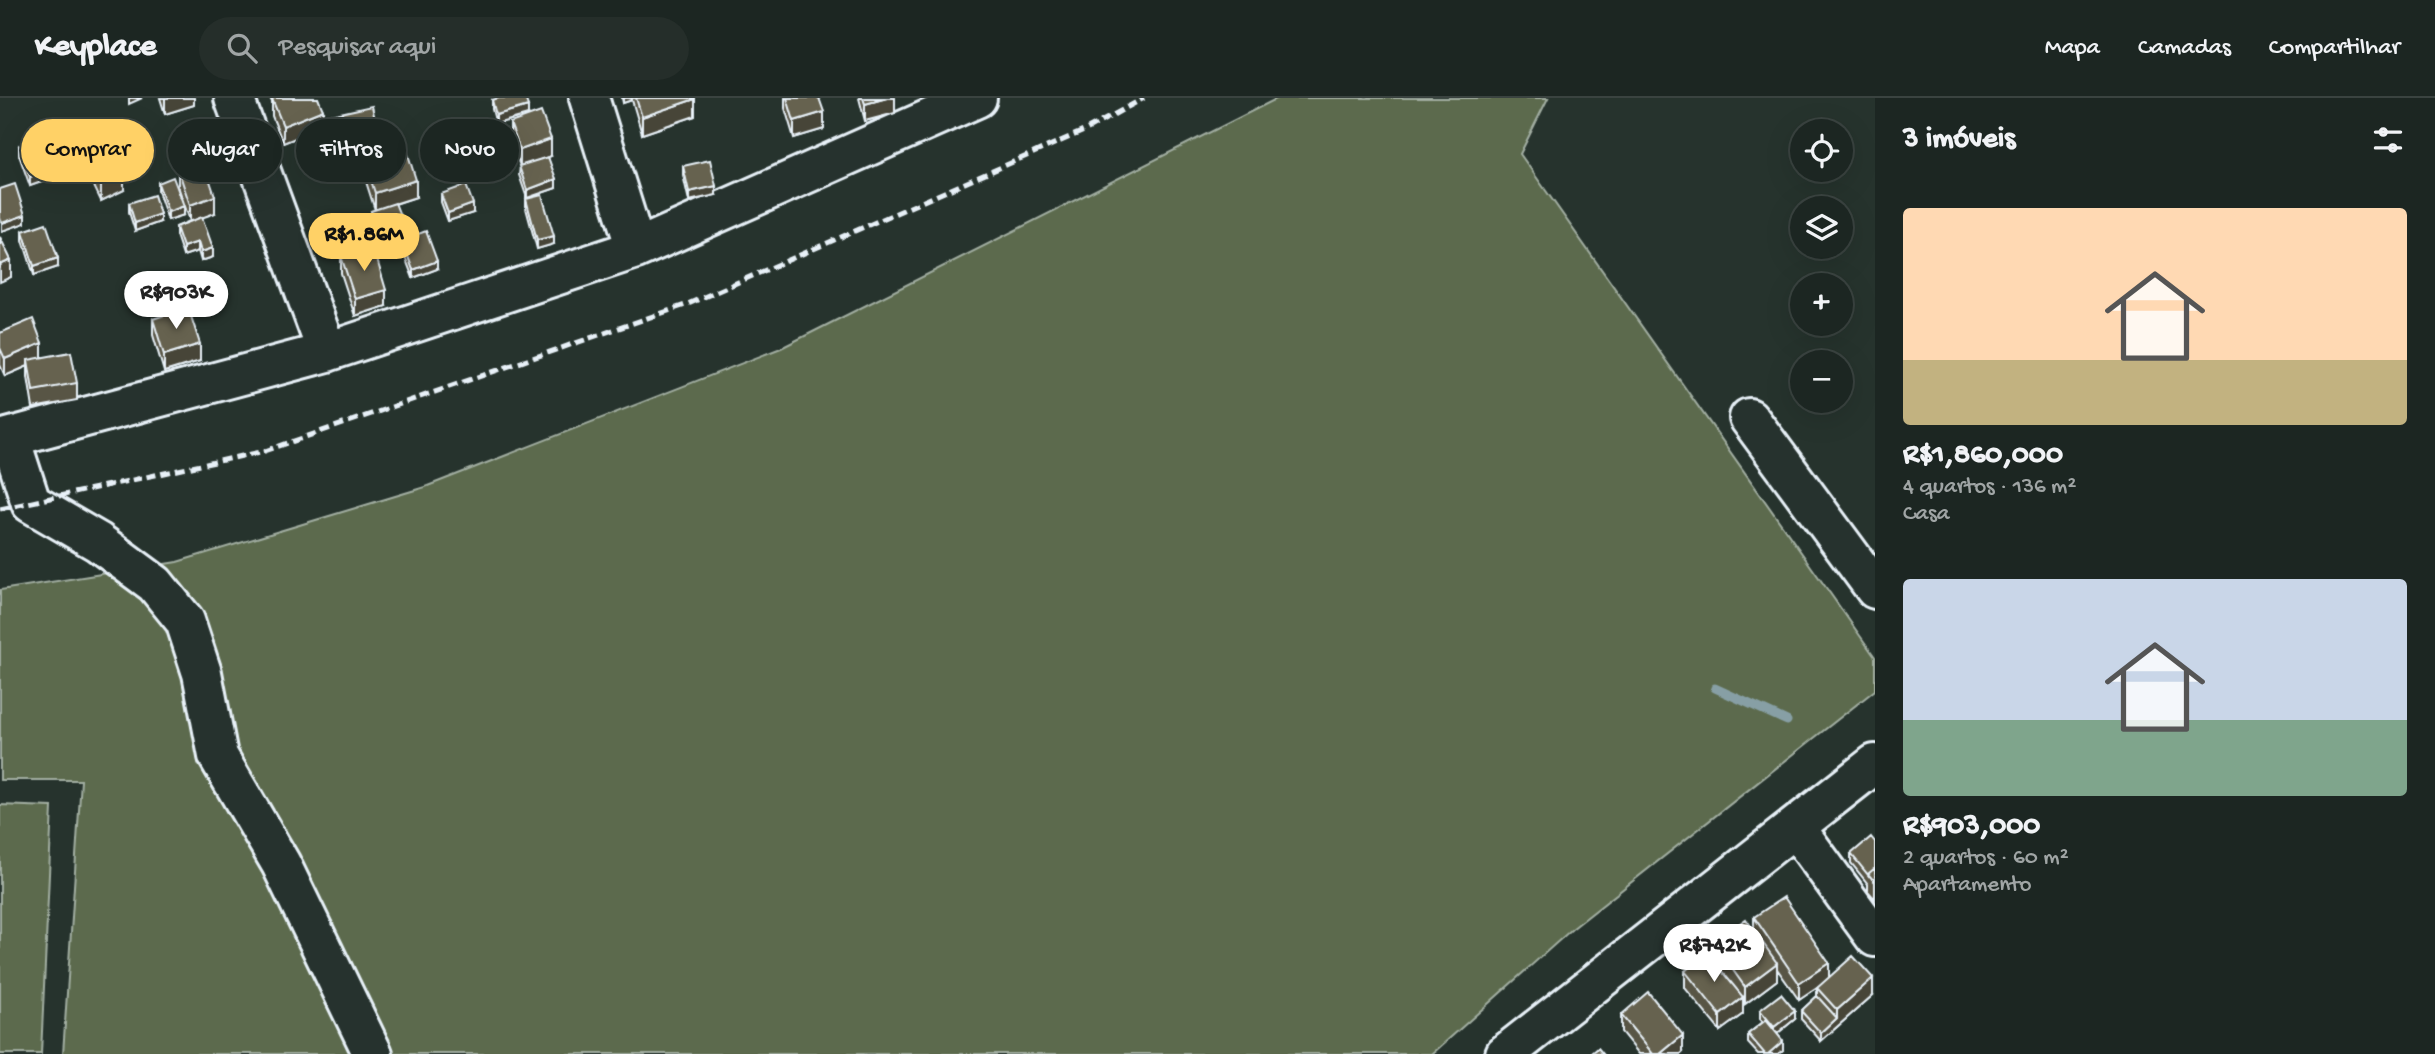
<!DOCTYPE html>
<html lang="pt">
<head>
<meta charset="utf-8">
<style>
  :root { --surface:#1c2622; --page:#252e2a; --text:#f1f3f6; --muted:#a0a5a5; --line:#3a4340; --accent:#ffd166 }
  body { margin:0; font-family:"Gochi Hand",sans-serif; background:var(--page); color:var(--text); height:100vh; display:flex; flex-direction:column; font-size:26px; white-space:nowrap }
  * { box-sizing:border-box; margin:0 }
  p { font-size:23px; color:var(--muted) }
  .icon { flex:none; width:38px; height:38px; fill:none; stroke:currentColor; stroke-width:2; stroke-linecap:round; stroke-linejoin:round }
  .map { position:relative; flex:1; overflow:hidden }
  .panel { display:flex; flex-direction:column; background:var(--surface); width:560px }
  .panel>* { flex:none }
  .guide { position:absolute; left:21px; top:21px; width:665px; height:63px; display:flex; gap:14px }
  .controls { position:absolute; left:1790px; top:21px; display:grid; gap:14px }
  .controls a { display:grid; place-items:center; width:63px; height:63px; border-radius:50%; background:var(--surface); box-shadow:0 7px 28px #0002,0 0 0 2px var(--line); font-size:35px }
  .price { position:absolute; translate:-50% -60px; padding:0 16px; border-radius:24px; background:#fff; color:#222; font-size:23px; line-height:46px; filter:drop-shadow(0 2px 4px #0008) }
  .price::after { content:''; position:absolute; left:50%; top:42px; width:21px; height:16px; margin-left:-10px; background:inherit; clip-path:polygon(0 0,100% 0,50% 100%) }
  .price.on { background:var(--accent); color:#111 }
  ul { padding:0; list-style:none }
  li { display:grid; align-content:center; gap:14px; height:371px; padding:0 28px }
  li span { display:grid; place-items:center; height:217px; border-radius:7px; color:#555 }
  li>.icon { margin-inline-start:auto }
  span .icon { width:126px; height:126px; fill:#fffc; stroke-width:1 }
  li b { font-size:30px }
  h2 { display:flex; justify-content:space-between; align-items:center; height:84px; padding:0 28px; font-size:30px }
  .pill { padding:0 24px; border-radius:32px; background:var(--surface); box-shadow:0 7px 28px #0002,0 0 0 2px var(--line); font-size:24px; line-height:63px }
  .pill.on { background:var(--accent); color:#111 }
  header { display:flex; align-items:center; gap:42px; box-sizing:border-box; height:98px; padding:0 35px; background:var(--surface); border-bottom:2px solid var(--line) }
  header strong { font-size:33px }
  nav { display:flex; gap:38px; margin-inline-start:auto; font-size:24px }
  .search { width:490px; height:63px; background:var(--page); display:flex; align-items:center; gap:18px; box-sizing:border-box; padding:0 24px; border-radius:38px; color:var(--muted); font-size:26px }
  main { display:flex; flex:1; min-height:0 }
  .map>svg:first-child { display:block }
</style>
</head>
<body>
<header>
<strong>Keyplace</strong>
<div class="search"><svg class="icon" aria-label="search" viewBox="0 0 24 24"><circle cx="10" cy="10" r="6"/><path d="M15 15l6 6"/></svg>Pesquisar aqui</div>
<nav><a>Mapa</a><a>Camadas</a><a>Compartilhar</a></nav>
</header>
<main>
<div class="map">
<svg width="1875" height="956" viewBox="0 0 1875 956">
  <rect width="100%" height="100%" fill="#26332d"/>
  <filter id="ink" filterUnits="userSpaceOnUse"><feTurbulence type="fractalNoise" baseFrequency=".0143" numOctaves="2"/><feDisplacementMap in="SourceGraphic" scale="14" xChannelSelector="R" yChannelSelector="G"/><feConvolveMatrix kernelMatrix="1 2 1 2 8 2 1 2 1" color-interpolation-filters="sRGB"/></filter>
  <g filter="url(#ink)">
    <!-- green -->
    <path fill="#5c6b4d" stroke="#a2aea2" stroke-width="2" d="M1278,0h270l-28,56 355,503v33l-303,239 -140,125h-1369l18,-274h-81v-190l177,-28 248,-75 356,-139z
      M0,707l52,2 -11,247h-41z"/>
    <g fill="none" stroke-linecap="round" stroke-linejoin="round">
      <!-- stream -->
      <path stroke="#879fa5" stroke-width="9" d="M1715,590l72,33"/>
      <!-- minor casing -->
      <g stroke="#e8f1f8" stroke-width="44">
        <path id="minor" d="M234,0l93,254
          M589,0l47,151
          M1749,320l126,171
          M10,340l21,65 67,39 57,42 30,37 17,52 16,83 63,108 92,190
          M0,342l327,-88 309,-103 341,-151
          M1795,729l80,110
          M1505,956l370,-290"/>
      </g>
      <!-- minor -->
      <use href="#minor" stroke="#26332d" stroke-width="38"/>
      <!-- rail -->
      <path stroke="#e8f1f8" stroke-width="5" stroke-dasharray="10 5" stroke-linecap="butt" d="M0,411l265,-58 423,-147 398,-174 58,-32"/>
    </g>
    <!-- wall -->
    <path fill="#585444" stroke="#e8f1f8" stroke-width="2" d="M160,0h34v7l-29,9z
      M270,0h48l5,29 -40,16 -11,-27v-14z
      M622,0h73v18l-53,18 -10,-34 -9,3z
      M785,0h34l5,31 -30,9 -9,-30z
      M859,0h36v15l-30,8z
      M492,2l36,15 -32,9 -4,-15z
      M331,17l48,31 37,51 -21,7 8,28 -25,9 -7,-21v-9l4,-1 -13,-41v-11h-1v11l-21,5 -9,-43z
      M510,25l41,33 -3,1 8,31 -29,10 -8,-23 1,-9 -10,-26z
      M19,48l31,33 -20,7 -11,-31z
      M84,50l40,42 -23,11 -17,-36z
      M683,68l33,29 -27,6 -6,-26z
      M178,71l37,44 -13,4 11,40 -12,4 -3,-10 -15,5 -7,-21v-8l14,-6 -12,-35z
      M158,85l26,32 -16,5 -10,-29z
      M441,96l32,19 -25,8 -7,-19z
      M526,101l28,45 -17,5 -11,-41z
      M129,105l31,19 -25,9 -6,-19z
      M23,133l35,36 -24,8 -11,-35z
      M402,142l35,29 -24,9 -11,-29z
      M341,158l45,50 -31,10 -14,-43z
      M153,221l47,42 -36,11 -11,-37z
      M0,235l42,24 35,26v17l-44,8 -5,-31v-11l-23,10 -5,-11z
      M1875,744v57l-7,-8v-7l-17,-21v-9z
      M1754,819l75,61 44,17 -52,46 -20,-22v-8l16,-15v-8l3,-3 -21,15 -22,-31v11l-32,24 -2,-3v13l-23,17 -35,-43v-17l28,-12v-17l41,-12z
      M1760,912l35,9 -18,15 6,16 -5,4h-20l-10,-11v-9l15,-12 -3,-3z
      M1621,917l62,37 -2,2h-42l-18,-22z"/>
    <!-- shaded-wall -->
    <path fill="#474537" stroke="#e8f1f8" stroke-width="2" d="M129,0h13l-13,6z
      M165,0h29v7l-29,9z
      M623,0h9v2l-9,3z
      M887,0h8v15l-30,8v-17z
      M695,1v17l-53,18v-17z
      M528,8v9l-32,9v-9z
      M323,12v17l-40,16v-17z
      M824,14v17l-30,9v-17z
      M379,40v17l-17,-3 -1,17 -21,5v-17l19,-15z
      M551,41v17l-31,11v-17z
      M50,72v9l-20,7v-9z
      M124,75v17l-23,11v-17z
      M556,81v9l-29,10v-8z
      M416,82v17l-41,13v-17z
      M716,88v9l-27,6v-9z
      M215,98v17l-25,9v-17z
      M473,106v9l-25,8v-8z
      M184,108v9l-16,5v-8z
      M160,116v8l-25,9v-8z
      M25,117v8l-23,8v-8z
      M403,125v9l-25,9v-9z
      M554,138v8l-17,5v-9z
      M198,144v9l-15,5v-9z
      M213,150v9l-12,4v-9z
      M58,160v9l-24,8v-9z
      M11,162v17l-11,5v-17z
      M437,163v8l-24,9v-8z
      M386,192v16l-31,10v-17z
      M42,245v17h-14v6l-23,10v-17z
      M200,246v17l-36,11v-17z
      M1777,865v17l-32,24v-17z
      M1829,865v17l-30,20v-17z
      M1873,880v17l-52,46v-8l16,-15v-8z
      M1743,899v17l-23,17v-16z
      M1795,913v8l-21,17v-9z
      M1683,937v17l-2,2h-21z
      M1783,943v9l-5,4h-10z"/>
    <!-- building -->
    <path fill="#66624f" stroke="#e8f1f8" stroke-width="2" d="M274,0h44l5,12 -40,16 -11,-27z
      M499,0h26l3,8 -32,9 -4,-15z
      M636,0h59v1l-53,18z
      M787,0h32l5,14 -30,9z
      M863,0h24l-22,6z
      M372,8l7,32 -20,4 2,10 -21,5 -9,-42z
      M541,14l10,27 -31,11 -10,-27z
      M108,39l16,36 -23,11 -17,-36z
      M403,40l13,42 -41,13 -13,-41z
      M39,41l11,31 -20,7 -11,-31z
      M548,59l8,22 -29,11 -8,-24z
      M203,62l12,36 -25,9 -12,-36z
      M710,62l6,26 -27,6 -6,-26z
      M173,79l11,29 -16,6 -10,-29z
      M15,86l10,31 -23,8 -2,-5v-29z
      M466,87l7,19 -25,9 -7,-19z
      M154,97l6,19 -25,9 -6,-20z
      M542,97l12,41 -17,4 -11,-41z
      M395,105l8,20 -25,9 -7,-21z
      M202,119l11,31 -12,4 -3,-10 -15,5 -7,-20z
      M46,125l12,35 -24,8 -11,-35z
      M426,133l11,30 -24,9 -11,-30z
      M0,139l11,23 -11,5z
      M373,148l13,44 -31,9 -14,-43z
      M188,209l12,37 -36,11 -11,-36z
      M33,221l9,24 -37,16 -5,-11v-15z
      M71,254l6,31 -44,8 -5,-31z
      M1871,739l4,5v26l-7,6v1l-17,-21z
      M1875,770v14l-7,-8z
      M1784,799l45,66 -30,20 -45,-66z
      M1746,821l31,44 -32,24 -32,-45z
      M1707,855l36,44 -23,18 -35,-44z
      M1853,858l20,22 -36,32 -20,-22z
      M1648,894l35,43 -23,19h-7l-32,-39z
      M1781,896l14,17 -21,16 -14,-17z
      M1817,898l20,22 -16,15 -20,-22z
      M1766,922l17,21 -15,13h-3l-17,-20z
      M1598,950l5,6h-12z"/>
  </g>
</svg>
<div class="controls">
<a><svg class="icon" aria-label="locate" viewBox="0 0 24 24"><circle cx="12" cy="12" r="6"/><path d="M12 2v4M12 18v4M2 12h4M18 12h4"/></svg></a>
<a><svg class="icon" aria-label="layers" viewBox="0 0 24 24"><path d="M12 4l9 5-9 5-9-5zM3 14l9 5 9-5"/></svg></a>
<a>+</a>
<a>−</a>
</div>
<b class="price on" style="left:364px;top:175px">R$1.86M</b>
<b class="price" style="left:176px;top:233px">R$903K</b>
<b class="price" style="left:1714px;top:886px">R$742K</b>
<div class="guide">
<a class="pill on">Comprar</a>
<a class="pill">Alugar</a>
<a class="pill">Filtros</a>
<a class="pill">Novo</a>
</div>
</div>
<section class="panel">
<h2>3 imóveis<svg class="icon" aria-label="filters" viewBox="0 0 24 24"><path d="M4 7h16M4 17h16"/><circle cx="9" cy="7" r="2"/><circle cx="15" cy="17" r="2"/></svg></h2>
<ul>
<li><span style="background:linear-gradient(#ffd9b3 70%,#c2b280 0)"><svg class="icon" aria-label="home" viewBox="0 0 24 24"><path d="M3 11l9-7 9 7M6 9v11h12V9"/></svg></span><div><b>R$1,860,000</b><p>4 quartos · 136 m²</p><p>Casa</p></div></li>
<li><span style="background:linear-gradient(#c9d6e8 65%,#7fa58c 0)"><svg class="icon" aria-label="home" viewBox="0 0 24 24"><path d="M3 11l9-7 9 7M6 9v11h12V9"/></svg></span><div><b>R$903,000</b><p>2 quartos · 60 m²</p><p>Apartamento</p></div></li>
</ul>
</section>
</main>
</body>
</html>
